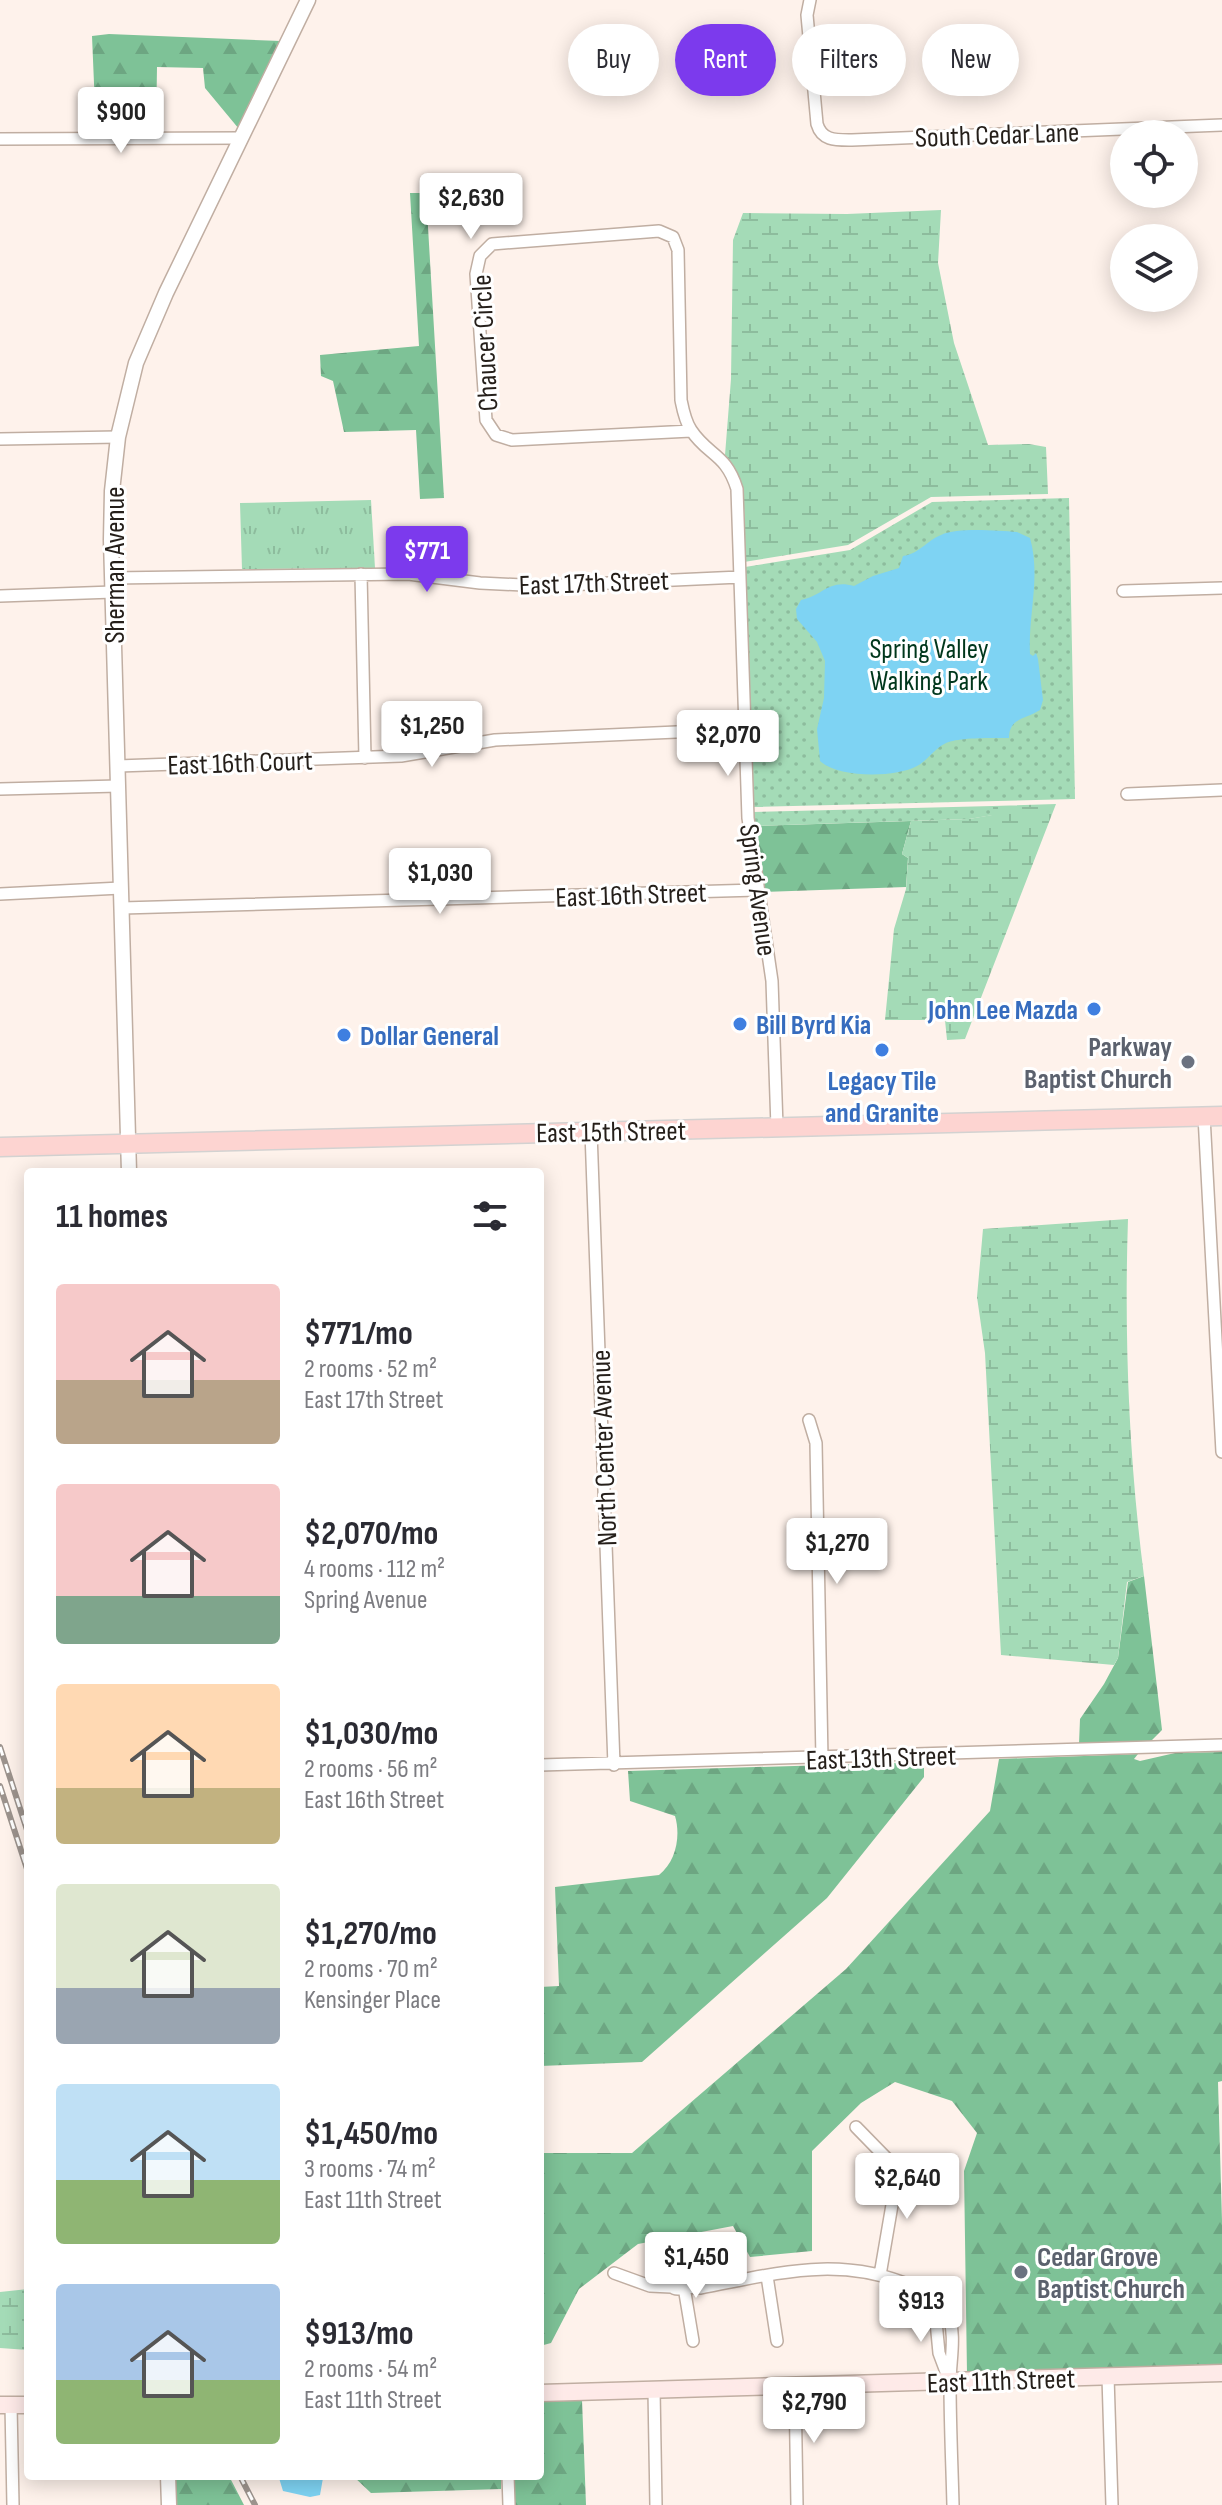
<!DOCTYPE html>
<html lang="en">
<head>
<meta charset="utf-8">
<style>
  :root { --surface:#fff; --page:#f2f2f3; --text:#2b2b33; --muted:#7c7c81; --accent:#7c3aed }
  body { margin:0; font-family:"Sofia Sans Condensed",sans-serif; background:var(--page); color:var(--text); height:100vh; display:flex; flex-direction:column; font-size:30px; white-space:nowrap }
  * { box-sizing:border-box; margin:0 }
  p { font-size:26px; color:var(--muted) }
  .icon { flex:none; width:44px; height:44px; fill:none; stroke:currentColor; stroke-width:2; stroke-linecap:round; stroke-linejoin:round }
  .map { position:relative; flex:1; overflow:hidden }
  .side { position:absolute; left:24px; top:1168px; width:520px; height:1312px; display:flex; flex-direction:column; background:var(--surface); border-radius:8px; box-shadow:0 4px 20px #0003 }
  .side>* { flex:none }
  .hud { position:absolute; left:568px; top:24px; width:534px; height:72px; display:flex; gap:16px }
  .buttons { position:absolute; left:1110px; top:120px; display:grid; gap:16px }
  .buttons a { display:grid; place-items:center; width:88px; height:88px; border-radius:50%; background:var(--surface); box-shadow:0 4px 20px #0003; font-size:40px }
  .price { position:absolute; translate:-50% -68px; padding:0 18px; border-radius:8px; background:#fff; color:#222; font-size:26px; line-height:52px; filter:drop-shadow(0 2px 4px #0008) }
  .price::after { content:''; position:absolute; left:50%; top:48px; width:24px; height:18px; margin-left:-12px; background:inherit; clip-path:polygon(0 0,100% 0,50% 100%) }
  .price.current { background:var(--accent); color:#fff }
  ul { padding:0; list-style:none }
  li { display:flex; align-items:center; gap:24px; height:200px; padding:0 32px }
  li span { display:grid; place-items:center; flex:none; width:224px; height:160px; border-radius:8px; color:#555 }
  li>.icon { margin-inline-start:auto }
  span .icon { width:96px; height:96px; fill:#fffc; stroke-width:1 }
  li b { font-size:34px }
  h2 { display:flex; justify-content:space-between; align-items:center; height:96px; padding:0 32px; font-size:34px }
  .tag { padding:0 28px; border-radius:36px; background:var(--surface); box-shadow:0 4px 20px #0003; font-size:28px; line-height:72px }
  .tag.current { background:var(--accent); color:#fff }
  .map>svg:first-child { display:block }
</style>
</head>
<body>
<div class="map">
<svg width="1222" height="2505" viewBox="0 0 1222 2505">
  <defs>
    <pattern id="grass-tufts" width="24" height="20" patternUnits="userSpaceOnUse" patternTransform="scale(2)"><rect width="24" height="20" fill="#a4dbb7"/><path d="M3 7l-1-3M5 7V3M7 7l1-3M15 17l-1-3M17 17v-4M19 17l1-3" fill="none" stroke="#8dbc9d"/></pattern>
    <pattern id="forest-firs" width="22" height="20" patternUnits="userSpaceOnUse" patternTransform="scale(2)"><rect width="22" height="20" fill="#7ec297"/><path d="M5 1l3.5 6h-7zM16 11l3.5 6h-7z" fill="#6da682"/></pattern>
    <pattern id="wetland-marsh" width="20" height="14" patternUnits="userSpaceOnUse" patternTransform="scale(2)"><rect width="20" height="14" fill="#a4dbb7"/><path d="M1 5h8M5 5V1M11 12h8M15 12V8" fill="none" stroke="#8dbc9d"/></pattern>
    <pattern id="park-dots" width="8" height="8" patternUnits="userSpaceOnUse" patternTransform="scale(2)"><rect width="8" height="8" fill="#a4dbb7"/><path d="M2 2h.1M6 6h.1" fill="none" stroke="#8dbc9d" stroke-width="1.8" stroke-linecap="round"/></pattern>
  </defs>
  <rect width="100%" height="100%" fill="#fef2eb"/>
  <!-- grass -->
  <path fill="url(#grass-tufts)" d="M371,500l4,68 -133,1 -2,-66z"/>
  <!-- forest -->
  <path fill="url(#forest-firs)" d="M109,34l172,7 -42,88 -34,-41 -2,-20 -46,-1 -1,63 -60,1 -4,-95z
    M410,193h16l18,305 -24,1 -4,-69 -72,2 -11,-51 -12,-5 -1,-21 99,-9z
    M911,821l-9,33 6,4 -2,29 -143,5 -9,-66z
    M1144,1576l18,154 -12,12 -71,2 1,-25 24,-35 14,-26 10,-76z
    M1222,1752v329l-4,1 4,139v143l-255,9 -3,-202 13,-38 -25,-32 -57,-19 -34,21 -49,48v100l-62,6 -17,-31 -95,18 -59,45 -28,54 -11,3v-193h92l214,-184 144,-158 9,-52 139,-5 -4,5 6,2 35,-8z
    M924,1762v15l-97,121 -185,164 -102,4v-79l19,-1 -4,-99 104,-12c17,-13 22,-39 16,-59l-45,-15 -2,-30z
    M582,2400l4,105h-71l-1,-29h26v-75z
    M174,2476h55l15,29h-70z
    M353,2476h148v13l-130,4z"/>
  <!-- wetland -->
  <path fill="url(#wetland-marsh)" d="M941,210l-3,53 16,80 34,102 41,-1 17,3 2,47 -117,3 -83,48 -104,17c-1,-34 7,-81 -19,-107l6,-76 2,-139 10,-27 104,1z
    M1056,804l-91,235 -18,1 -2,-20h-60l9,-91 12,-40 2,-31 -6,-4 9,-33 58,-2 23,-4 1,-9z
    M1128,1219c-4,117 1,242 16,357l-17,6 -9,76 -4,7 -113,-10 -16,-302 -8,-56 6,-68z
    M28,2289v61l-28,-2v-56z"/>
  <!-- park -->
  <path fill="url(#park-dots)" d="M1069,498l6,301 -324,8 -6,-240 105,-17 82,-48z
    M993,806v9l-24,4 -215,7 -1,-14z"/>
  <!-- water -->
  <path fill="#7ed3f3" d="M1017,532l13,6c11,39 -2,76 0,116l3,2 3,-3 2,6 5,41 -3,10c-14,9 -31,8 -31,28 -15,0 -50,-1 -63,5 -11,5 -18,17 -29,23 -22,12 -79,12 -97,-5l-3,-32 7,-31 1,-37 -8,-19 -20,-23 -1,-10 5,-9c22,-4 27,-21 53,-14l19,-10 26,-8 4,-12c16,-2 23,-15 38,-21 18,-8 56,-4 76,-3z
    M283,2476h38l2,2 -3,17 -10,2 -27,-6 -4,-13z"/>
  <g fill="none" stroke-linecap="round" stroke-linejoin="round">
    <!-- minor casing -->
    <g stroke="#c0aea2" stroke-width="14">
      <path id="minor" d="M810,0l-3,15 10,109c5,17 19,16 35,16l370,-15
        M0,139l241,-1
        M691,431l-179,9 -16,-5 -10,-15 -10,-146 4,-18 12,-12 167,-13 14,6 5,13 3,150c2,10 4,21 10,30 17,26 35,23 46,59l11,329 24,163 5,146
        M0,439l118,-2
        M361,574l4,184
        M112,578l296,-4 72,9 63,3 197,-9
        M1123,591l99,-3
        M0,596l113,-4
        M118,766l283,-10 94,-16 249,-11
        M0,789l118,-3
        M1127,794l95,-4
        M0,894l121,-6
        M122,908l635,-18
        M1204,1116l18,336
        M591,1132l23,633
        M809,1420l7,23 6,316
        M540,1765l682,-20
        M856,2127l42,43
        M668 2279a10 10 0 1 1 20 0a10 10 0 1 1-20 0Z
        M614,2273l36,13 21,1
        M880,2275l18,-105 51,26
        M767,2276l10,65
        M896,2280l2,37
        M922,2292l13,19 4,42 9,24
        M693,2341l-9,-54 16,1c76,-14 139,-34 214,-1 13,6 27,10 33,24 10,24 3,48 3,72 0,41 2,82 3,122
        M1108,2377l4,128
        M795,2386l2,119
        M654,2390l2,115
        M11,2405l2,100
        M508,2476l1,29"/>
    </g>
    <!-- tertiary casing -->
    <g stroke="#c0aea2" stroke-width="17">
      <path id="tertiary" d="M129,1172l-18,-632 1,-49 6,-54 18,-74 30,-70 142,-293
        M168,2476l1,29"/>
    </g>
    <!-- secondary casing -->
    <g stroke="#c0aea2" stroke-width="19">
      <path id="secondary" d="M540,2393l682,-20
        M0,2405h28"/>
    </g>
    <!-- primary casing -->
    <g stroke="#d3d2d1" stroke-width="21">
      <path id="primary" d="M0,1147l1222,-31"/>
    </g>
    <!-- minor -->
    <use href="#minor" stroke="#fff" stroke-width="11"/>
    <!-- tertiary -->
    <use href="#tertiary" stroke="#fff" stroke-width="14"/>
    <!-- secondary -->
    <use href="#secondary" stroke="#feeae8" stroke-width="16"/>
    <!-- primary -->
    <use href="#primary" stroke="#fdd4d1" stroke-width="18"/>
    <!-- rail casing -->
    <g stroke="#9c938d" stroke-width="6">
      <path id="rail" d="M0,1747l28,86
        M0,1786l28,86
        M240,2476l15,29"/>
    </g>
    <!-- rail -->
    <use href="#rail" stroke="#fff" stroke-width="3" stroke-dasharray="9" stroke-linecap="butt"/>
  </g>
  <!-- markers -->
  <g fill="#3f7fe0" stroke="#fff" stroke-width="3">
    <circle cx="1094" cy="1009" r="8"/>
    <circle cx="740" cy="1024" r="8"/>
    <circle cx="344" cy="1035" r="8"/>
    <circle cx="882" cy="1050" r="8"/>
  </g>
  <g fill="#6b7280" stroke="#fff" stroke-width="3">
    <circle cx="1188" cy="1062" r="8"/>
    <circle cx="1021" cy="2272" r="8"/>
  </g>
  <g text-anchor="middle" stroke-width="6" stroke-linejoin="round" paint-order="stroke">
    <!-- street labels -->
    <g font-size="28" fill="#251f1a" stroke="#fff">
      <text transform="translate(997 134) rotate(-2)" y="10">South Cedar Lane</text>
      <text transform="translate(484 343) rotate(-93)" y="10">Chaucer Circle</text>
      <text transform="translate(114 565) rotate(-90)" y="10">Sherman Avenue</text>
      <text transform="translate(594 582) rotate(-2)" y="10">East 17th Street</text>
      <text transform="translate(240 762) rotate(-2)" y="10">East 16th Court</text>
      <text transform="translate(759 890) rotate(82)" y="10">Spring Avenue</text>
      <text transform="translate(631 894) rotate(-2)" y="10">East 16th Street</text>
      <text transform="translate(611 1131) rotate(-1)" y="10">East 15th Street</text>
      <text transform="translate(603 1448) rotate(-92)" y="10">North Center Avenue</text>
      <text transform="translate(881 1757) rotate(-2)" y="10">East 13th Street</text>
      <text transform="translate(1001 2380) rotate(-2)" y="10">East 11th Street</text>
    </g>
    <!-- park labels -->
    <g font-size="28" fill="#00371c" stroke="#fff">
      <text x="929" y="658">Spring Valley<tspan x="929" dy="32">Walking Park</tspan></text>
    </g>
    <!-- shop labels -->
    <g font-size="28" font-weight="bold" fill="#366cbe" stroke="#fff" text-anchor="start">
      <text x="1078" y="1019" text-anchor="end">John Lee Mazda</text>
      <text x="756" y="1034">Bill Byrd Kia</text>
      <text x="360" y="1045">Dollar General</text>
      <text x="882" y="1090" text-anchor="middle">Legacy Tile<tspan x="882" dy="32">and Granite</tspan></text>
    </g>
    <!-- worship labels -->
    <g font-size="28" font-weight="bold" fill="#5b616d" stroke="#fff" text-anchor="end">
      <text x="1172" y="1056">Parkway<tspan x="1172" dy="32">Baptist Church</tspan></text>
      <text x="1037" y="2266" text-anchor="start">Cedar Grove<tspan x="1037" dy="32">Baptist Church</tspan></text>
    </g>
  </g>
</svg>
<div class="buttons">
<a><svg class="icon" aria-label="locate" viewBox="0 0 24 24"><circle cx="12" cy="12" r="6"/><path d="M12 2v4M12 18v4M2 12h4M18 12h4"/></svg></a>
<a><svg class="icon" aria-label="layers" viewBox="0 0 24 24"><path d="M12 4l9 5-9 5-9-5zM3 14l9 5 9-5"/></svg></a>
</div>
<b class="price" style="left:121px;top:155px">$900</b>
<b class="price" style="left:471px;top:241px">$2,630</b>
<b class="price current" style="left:427px;top:594px">$771</b>
<b class="price" style="left:432px;top:769px">$1,250</b>
<b class="price" style="left:728px;top:778px">$2,070</b>
<b class="price" style="left:440px;top:916px">$1,030</b>
<b class="price" style="left:837px;top:1586px">$1,270</b>
<b class="price" style="left:907px;top:2221px">$2,640</b>
<b class="price" style="left:696px;top:2300px">$1,450</b>
<b class="price" style="left:921px;top:2344px">$913</b>
<b class="price" style="left:814px;top:2445px">$2,790</b>
<div class="hud">
<a class="tag">Buy</a>
<a class="tag current">Rent</a>
<a class="tag">Filters</a>
<a class="tag">New</a>
</div>
<section class="side">
<h2>11 homes<svg class="icon" aria-label="filters" viewBox="0 0 24 24"><path d="M4 7h16M4 17h16"/><circle cx="9" cy="7" r="2"/><circle cx="15" cy="17" r="2"/></svg></h2>
<ul>
<li><span style="background:linear-gradient(#f6c9c9 60%,#b9a48a 0)"><svg class="icon" aria-label="home" viewBox="0 0 24 24"><path d="M3 11l9-7 9 7M6 9v11h12V9"/></svg></span><div><b>$771/mo</b><p>2 rooms · 52 m²</p><p>East 17th Street</p></div></li>
<li><span style="background:linear-gradient(#f6c9c9 70%,#7fa58c 0)"><svg class="icon" aria-label="home" viewBox="0 0 24 24"><path d="M3 11l9-7 9 7M6 9v11h12V9"/></svg></span><div><b>$2,070/mo</b><p>4 rooms · 112 m²</p><p>Spring Avenue</p></div></li>
<li><span style="background:linear-gradient(#ffd9b3 65%,#c2b280 0)"><svg class="icon" aria-label="home" viewBox="0 0 24 24"><path d="M3 11l9-7 9 7M6 9v11h12V9"/></svg></span><div><b>$1,030/mo</b><p>2 rooms · 56 m²</p><p>East 16th Street</p></div></li>
<li><span style="background:linear-gradient(#dfe7d0 65%,#9aa5b1 0)"><svg class="icon" aria-label="home" viewBox="0 0 24 24"><path d="M3 11l9-7 9 7M6 9v11h12V9"/></svg></span><div><b>$1,270/mo</b><p>2 rooms · 70 m²</p><p>Kensinger Place</p></div></li>
<li><span style="background:linear-gradient(#bfe0f5 60%,#8fb573 0)"><svg class="icon" aria-label="home" viewBox="0 0 24 24"><path d="M3 11l9-7 9 7M6 9v11h12V9"/></svg></span><div><b>$1,450/mo</b><p>3 rooms · 74 m²</p><p>East 11th Street</p></div></li>
<li><span style="background:linear-gradient(#a9c7e8 60%,#8fb573 0)"><svg class="icon" aria-label="home" viewBox="0 0 24 24"><path d="M3 11l9-7 9 7M6 9v11h12V9"/></svg></span><div><b>$913/mo</b><p>2 rooms · 54 m²</p><p>East 11th Street</p></div></li>
</ul>
</section>
</div>
</body>
</html>
